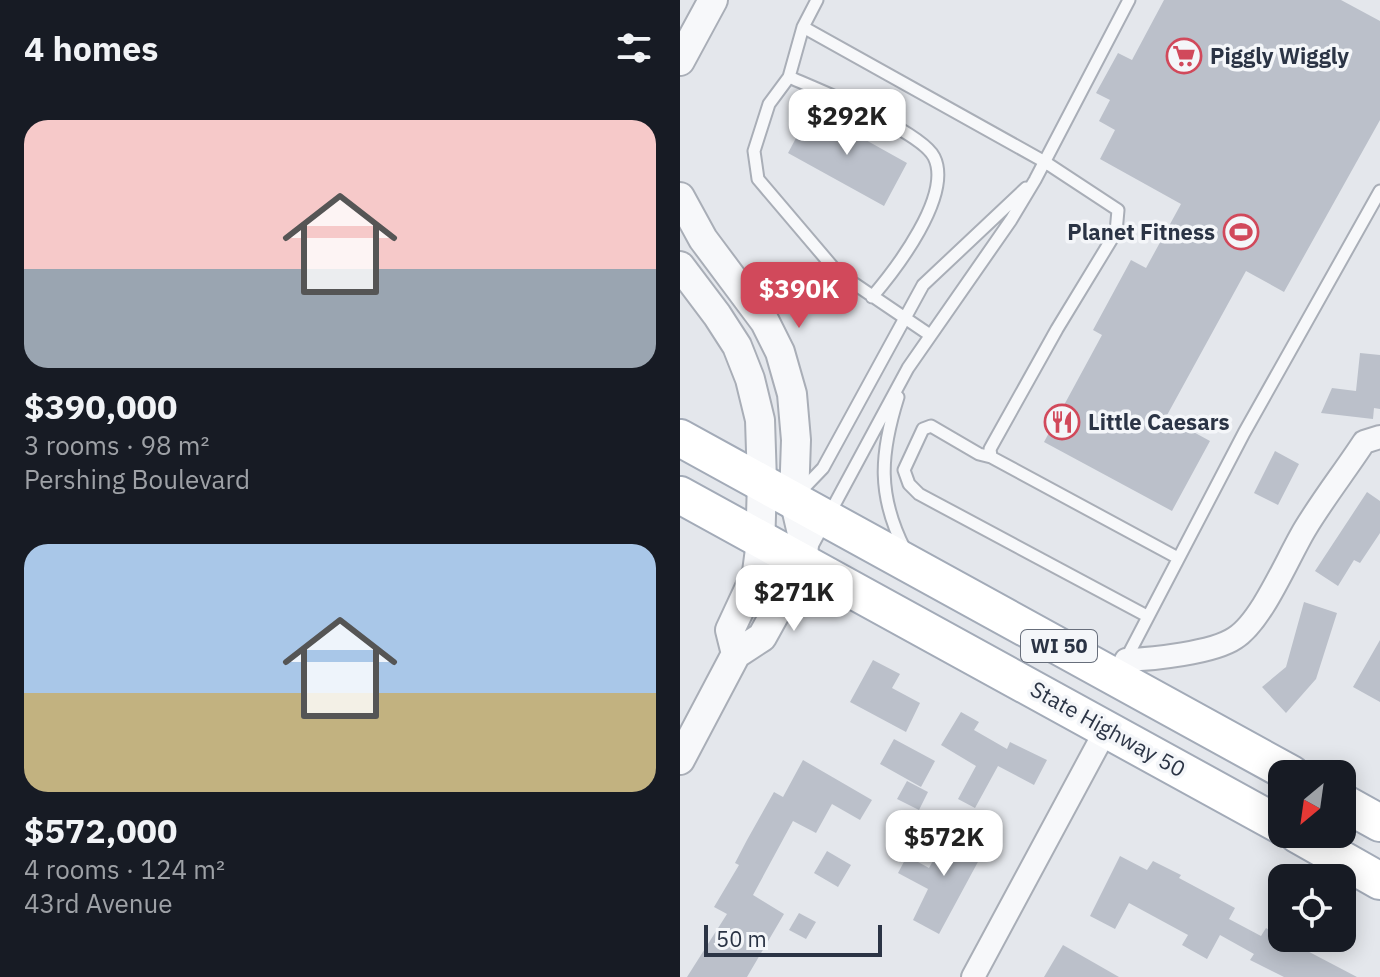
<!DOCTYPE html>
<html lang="en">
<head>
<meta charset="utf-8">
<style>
  :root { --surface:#171b24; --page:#20242c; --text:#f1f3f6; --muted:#9ea1a6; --accent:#d1495b }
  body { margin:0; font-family:"IBM Plex Sans",sans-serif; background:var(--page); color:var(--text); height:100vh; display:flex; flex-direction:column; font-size:30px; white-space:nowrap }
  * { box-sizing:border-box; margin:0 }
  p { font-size:26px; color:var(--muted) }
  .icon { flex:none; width:44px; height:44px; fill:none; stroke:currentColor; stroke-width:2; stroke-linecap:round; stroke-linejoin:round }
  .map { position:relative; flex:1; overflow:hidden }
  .details { display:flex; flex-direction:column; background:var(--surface); width:680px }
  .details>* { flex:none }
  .needle { width:52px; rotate:209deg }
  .controls { position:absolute; left:588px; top:760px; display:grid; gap:16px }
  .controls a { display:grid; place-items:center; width:88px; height:88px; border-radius:16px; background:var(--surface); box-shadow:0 4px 20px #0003; font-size:40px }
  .scale { position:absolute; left:24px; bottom:20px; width:178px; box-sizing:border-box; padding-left:8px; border:4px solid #2b3445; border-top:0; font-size:22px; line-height:28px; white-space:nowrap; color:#2b3445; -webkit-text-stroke:6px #f4f6f9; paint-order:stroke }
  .price { position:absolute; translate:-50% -68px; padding:0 18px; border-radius:16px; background:#fff; color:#222; font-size:26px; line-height:52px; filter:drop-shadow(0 2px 4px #0008) }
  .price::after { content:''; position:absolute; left:50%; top:48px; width:24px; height:18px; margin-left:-12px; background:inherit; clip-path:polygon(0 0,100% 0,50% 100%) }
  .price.selected { background:var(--accent); color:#fff }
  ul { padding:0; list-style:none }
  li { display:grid; align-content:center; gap:16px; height:424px; padding:0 24px }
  li span { display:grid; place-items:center; height:248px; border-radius:24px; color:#555 }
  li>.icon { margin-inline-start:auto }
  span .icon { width:144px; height:144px; fill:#fffc; stroke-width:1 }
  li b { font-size:34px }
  h2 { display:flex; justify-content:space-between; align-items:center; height:96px; padding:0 24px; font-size:34px }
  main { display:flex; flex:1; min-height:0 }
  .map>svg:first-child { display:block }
</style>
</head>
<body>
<main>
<section class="details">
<h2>4 homes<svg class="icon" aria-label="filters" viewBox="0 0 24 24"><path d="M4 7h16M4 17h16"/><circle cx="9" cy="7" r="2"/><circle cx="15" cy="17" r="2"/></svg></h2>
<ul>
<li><span style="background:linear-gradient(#f6c9c9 60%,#9aa5b1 0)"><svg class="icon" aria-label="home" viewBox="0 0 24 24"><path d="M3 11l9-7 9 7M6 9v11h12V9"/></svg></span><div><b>$390,000</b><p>3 rooms · 98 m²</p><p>Pershing Boulevard</p></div></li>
<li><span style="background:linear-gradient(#a9c7e8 60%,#c2b280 0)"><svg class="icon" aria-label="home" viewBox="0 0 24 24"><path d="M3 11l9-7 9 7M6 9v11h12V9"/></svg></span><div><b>$572,000</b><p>4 rooms · 124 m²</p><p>43rd Avenue</p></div></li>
</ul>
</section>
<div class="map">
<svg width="700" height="977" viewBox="0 0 700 977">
  <rect width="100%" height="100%" fill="#e4e7ec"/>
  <!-- building -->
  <path fill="#bbc0ca" d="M484,0h177l39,21v99l-96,172 -38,-21 -80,146 44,24 -38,70 -128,-69 58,-107 -9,-5 38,-70 15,8 35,-64 -81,-45 15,-29 -16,-9 11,-21 -14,-7 22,-40 14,7z
    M131,110l6,4 2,-4 28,16 -1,3 61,34 -23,43 -96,-53z
    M680,353l20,2v54l-6,-1 -1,11 -52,-6 11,-25 24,3z
    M595,451l24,13 -21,41 -24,-12z
    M687,492l13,9v32l-20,30 -6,-3 -16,26 -23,-15z
    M624,602l33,11 -21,66 -30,34 -24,-26 24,-20z
    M700,640v62l-27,-15z
    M193,660l27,14 -8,14 28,15 -14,29 -56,-30z
    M281,712l18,10 -5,8 33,19 3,-7 37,18 -13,25 -36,-19 -23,42 -17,-9 18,-33 -35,-21z
    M214,739l41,22 -14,26 -41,-23z
    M123,760l69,40 -12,20 -28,-16 -16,29 -23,-12 -40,74 31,19 -37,63h-60l40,-63 -13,-7 25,-42 -4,-2 12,-23 27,-48 9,5z
    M227,781l21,11 -9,18 -22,-11z
    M271,828l35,19 -47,87 -26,-14 15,-31 -30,-16 9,-17 22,12z
    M147,851l24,14 -13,22 -24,-14z
    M440,856l27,14 6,-9 28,14 -2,3 56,30 -6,11 32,17 5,-8 16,10h14l-2,6 63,33h-73l-34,-17 4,-6 -34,-19 -13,24 -25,-14 6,-10 -59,-32 -14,26 -25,-13z
    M119,913l17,9 -10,17 -17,-9z
    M383,945l56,32h-75z"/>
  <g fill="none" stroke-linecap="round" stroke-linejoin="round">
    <!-- service casing -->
    <g stroke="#a9aeb7" stroke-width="15">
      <path id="service" d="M137,0l-14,27 -14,50 -20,27 -15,47 4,28 79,93 93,63
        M123,27l242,135 73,48 -2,22 -59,97 -67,120 1,8 187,101
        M109,77c30,13 132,54 145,80 19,38 -38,112 -62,140
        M218,397c-18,57 -21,98 7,153
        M311,457l-12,-3 -48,-28 -8,3 -19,41 5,14 10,10 228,122
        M120,492l23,-24 100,-183 103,-97
        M131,548l97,-180 103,-148 24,-40 94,-180
        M446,659l118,-226 136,-242"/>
    </g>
    <!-- minor casing -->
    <g stroke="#a9aeb7" stroke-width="26">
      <path id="minor" d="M446,660c27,-1 87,-7 109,-22 27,-17 52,-79 70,-109 18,-30 40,-58 59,-87l16,-5
        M293,977l134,-249"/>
    </g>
    <!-- tertiary casing -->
    <g stroke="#a9aeb7" stroke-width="32">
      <path id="tertiary" d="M0,61l33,-61
        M0,197l23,42 62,83 15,30 12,42 4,46 -2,59 10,43 -1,21 -41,74 -26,17 -56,106
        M0,266l37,49 20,31 13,33 10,41 2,62 -2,67 -3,23 -27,58 6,24"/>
    </g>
    <!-- primary casing -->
    <g stroke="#a3abb8" stroke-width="40">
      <path id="primary" d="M0,438l611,336
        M0,495l602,331
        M662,802l38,21
        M617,834l83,47"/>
    </g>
    <!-- service -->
    <use href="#service" stroke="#f7f8fa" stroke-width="11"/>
    <!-- minor -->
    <use href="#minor" stroke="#f7f8fa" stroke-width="22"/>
    <!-- tertiary -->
    <use href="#tertiary" stroke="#f7f8fa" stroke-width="28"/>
    <!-- primary -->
    <use href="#primary" stroke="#fff" stroke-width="36"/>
  </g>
  <!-- icons -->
  <defs>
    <g id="supermarket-ring" transform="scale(1.8)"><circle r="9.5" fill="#f4f6f9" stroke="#d1495b" stroke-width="1.5"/><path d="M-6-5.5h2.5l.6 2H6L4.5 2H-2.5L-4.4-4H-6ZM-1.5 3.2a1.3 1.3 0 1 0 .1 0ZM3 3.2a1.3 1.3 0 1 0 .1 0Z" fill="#d1495b"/></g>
    <g id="stadium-ring" transform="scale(1.8)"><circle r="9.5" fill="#f4f6f9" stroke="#d1495b" stroke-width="1.5"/><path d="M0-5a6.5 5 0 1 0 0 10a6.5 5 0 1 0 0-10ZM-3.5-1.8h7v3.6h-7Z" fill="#d1495b"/></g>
    <g id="restaurant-ring" transform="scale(1.8)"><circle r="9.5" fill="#f4f6f9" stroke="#d1495b" stroke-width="1.5"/><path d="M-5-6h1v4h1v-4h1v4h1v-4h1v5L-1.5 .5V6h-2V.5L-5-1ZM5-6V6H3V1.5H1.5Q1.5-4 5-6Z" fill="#d1495b"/></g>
  </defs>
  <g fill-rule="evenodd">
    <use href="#supermarket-ring" x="504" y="56"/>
    <use href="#stadium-ring" x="561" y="232"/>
    <use href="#restaurant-ring" x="382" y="422"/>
  </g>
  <g text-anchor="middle" stroke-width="7" stroke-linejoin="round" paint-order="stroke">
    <!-- shield labels -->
    <rect fill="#f4f6f9" stroke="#676e7b" stroke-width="2" x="341" y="630" width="76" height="32" rx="6"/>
    <g font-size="20" font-weight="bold" fill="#2b3445">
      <text x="379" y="653">WI 50</text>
    </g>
    <!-- poi labels -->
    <g font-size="22" font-weight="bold" fill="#2b3445" stroke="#f4f6f9" text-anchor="start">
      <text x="530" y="64">Piggly Wiggly</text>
      <text x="535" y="240" text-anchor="end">Planet Fitness</text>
      <text x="408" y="430">Little Caesars</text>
    </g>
    <!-- street labels -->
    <g font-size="22" fill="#2b3445" stroke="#f4f6f9">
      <text transform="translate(428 729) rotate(29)" y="8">State Highway 50</text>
    </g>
  </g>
</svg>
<div class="controls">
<a><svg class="needle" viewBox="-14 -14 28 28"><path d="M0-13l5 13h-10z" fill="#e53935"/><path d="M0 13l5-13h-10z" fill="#9ea1a6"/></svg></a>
<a><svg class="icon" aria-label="locate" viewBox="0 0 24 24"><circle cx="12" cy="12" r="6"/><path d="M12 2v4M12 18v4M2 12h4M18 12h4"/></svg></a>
</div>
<div class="scale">50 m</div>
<b class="price" style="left:167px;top:157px">$292K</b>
<b class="price selected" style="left:119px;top:330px">$390K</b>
<b class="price" style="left:114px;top:633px">$271K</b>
<b class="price" style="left:264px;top:878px">$572K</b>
</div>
</main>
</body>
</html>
